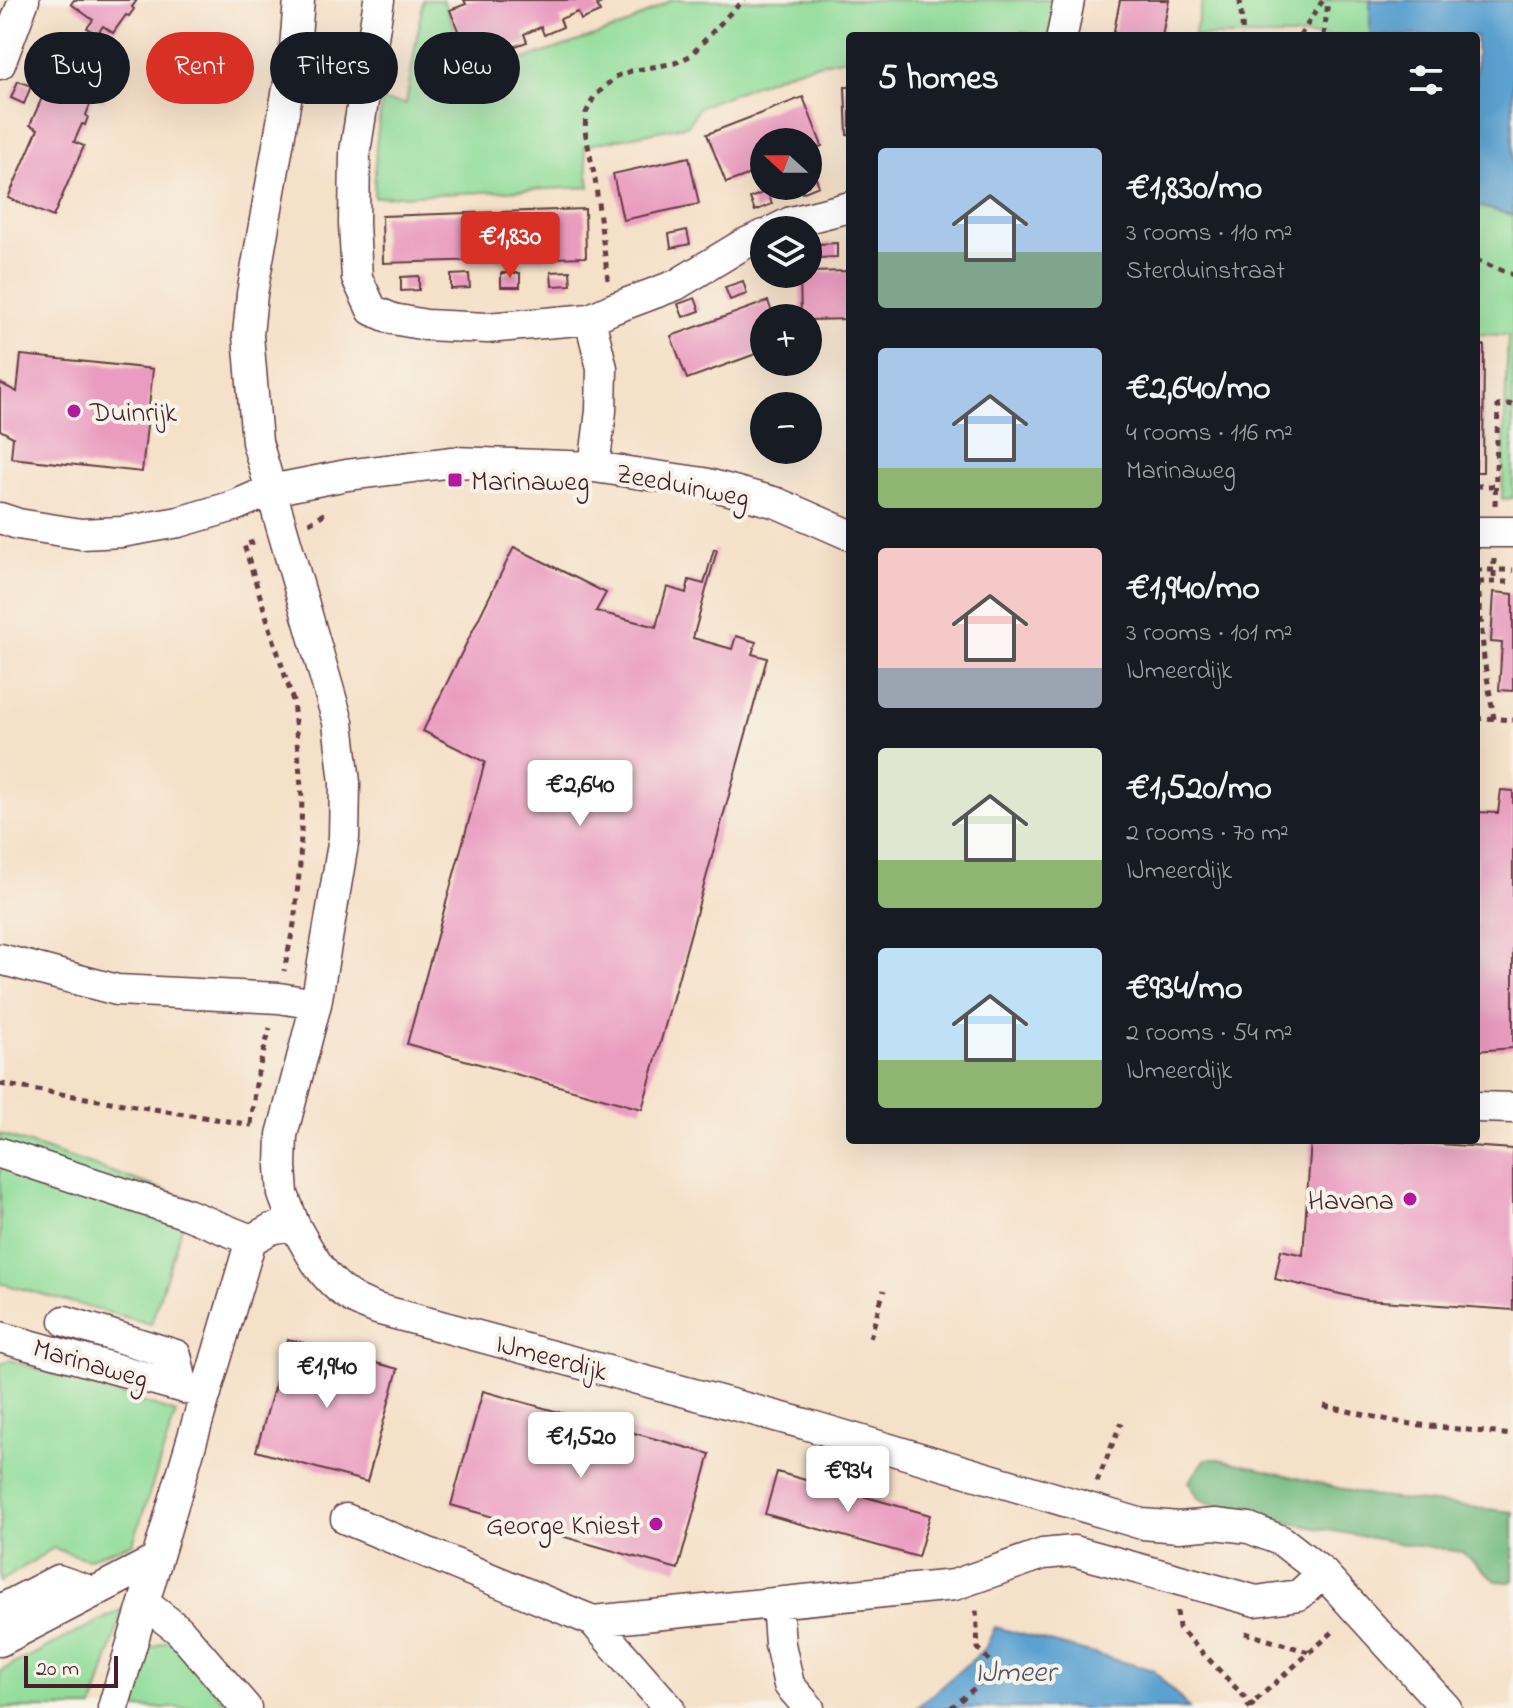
<!DOCTYPE html>
<html lang="en">
<head>
<meta charset="utf-8">
<style>
  :root { --surface:#171b24; --page:#242831; --text:#f1f3f6; --muted:#9ea1a6; --accent:#d93025 }
  body { margin:0; font-family:"Indie Flower",sans-serif; background:var(--page); color:var(--text); height:100vh; display:flex; flex-direction:column; font-size:30px; white-space:nowrap }
  * { box-sizing:border-box; margin:0 }
  p { font-size:26px; color:var(--muted) }
  .icon { flex:none; width:44px; height:44px; fill:none; stroke:currentColor; stroke-width:2; stroke-linecap:round; stroke-linejoin:round }
  .map { position:relative; flex:1; overflow:hidden }
  .details { position:absolute; left:846px; top:32px; width:634px; height:1112px; display:flex; flex-direction:column; background:var(--surface); border-radius:8px; box-shadow:0 8px 32px #0002 }
  .details>* { flex:none }
  .banner { position:absolute; left:24px; top:32px; width:702px; height:72px; display:flex; gap:16px }
  .needle { width:52px; rotate:291deg }
  .tools { position:absolute; left:750px; top:128px; display:grid; gap:16px }
  .tools a { display:grid; place-items:center; width:72px; height:72px; border-radius:50%; background:var(--surface); box-shadow:0 8px 32px #0002; font-size:40px }
  .scale { position:absolute; left:24px; bottom:20px; width:94px; box-sizing:border-box; padding-left:8px; border:4px solid #4a1f2b; border-top:0; font-size:22px; line-height:28px; white-space:nowrap; color:#4a1f2b; -webkit-text-stroke:6px #f7f3e8; paint-order:stroke }
  .price { position:absolute; translate:-50% -68px; padding:0 18px; border-radius:8px; background:#fff; color:#222; font-size:26px; line-height:52px; filter:drop-shadow(0 2px 4px #0008) }
  .price::after { content:''; position:absolute; left:50%; top:48px; width:24px; height:18px; margin-left:-12px; background:inherit; clip-path:polygon(0 0,100% 0,50% 100%) }
  .price.active { background:var(--accent); color:#fff }
  ul { padding:0; list-style:none }
  li { display:flex; align-items:center; gap:24px; height:200px; padding:0 32px }
  li span { display:grid; place-items:center; flex:none; width:224px; height:160px; border-radius:8px; color:#555 }
  li>.icon { margin-inline-start:auto }
  span .icon { width:96px; height:96px; fill:#fffc; stroke-width:1 }
  li b { font-size:34px }
  h2 { display:flex; justify-content:space-between; align-items:center; height:96px; padding:0 32px; font-size:34px }
  .tag { padding:0 28px; border-radius:36px; background:var(--surface); box-shadow:0 8px 32px #0002; font-size:28px; line-height:72px }
  .tag.active { background:var(--accent); color:#fff }
  .map>svg:first-child { display:block }
</style>
</head>
<body>
<div class="map">
<svg width="1513" height="1708" viewBox="0 0 1513 1708">
  <rect width="100%" height="100%" fill="#f7f3e8"/>
  <filter id="ink" filterUnits="userSpaceOnUse"><feTurbulence type="fractalNoise" baseFrequency=".0125" numOctaves="2"/><feDisplacementMap in="SourceGraphic" scale="16" xChannelSelector="R" yChannelSelector="G"/><feConvolveMatrix kernelMatrix="1 2 1 2 8 2 1 2 1" color-interpolation-filters="sRGB"/></filter>
  <filter id="wash" filterUnits="userSpaceOnUse"><feTurbulence type="fractalNoise" baseFrequency=".006" numOctaves="4" result="noise"/><feDisplacementMap in="SourceGraphic" scale="32" xChannelSelector="R" yChannelSelector="G"/><feGaussianBlur stdDeviation="1.8" result="paint"/><feColorMatrix in="noise" values="0 0 0 0 0 0 0 0 0 0 0 0 0 0 0 0 0 1.4 0 .05"/><feComposite in="paint" operator="in"/></filter>
  <g filter="url(#wash)">
    <rect width="100%" height="100%" fill="#f5e0c8"/>
    <!-- green -->
    <path fill="#91dd9a" stroke="#6e7e62" stroke-width="2" d="M423,0h20l31,76 150,-50 47,-26h385l-7,36h-16l-11,-4 -9,4h-163v21l-57,13 -94,37 -11,18 -104,21 6,41 -216,10 2,-51 6,-45 24,3z
      M1203,0h167v36h-176z
      M1476,206l37,9v283l-11,1 6,-164 -32,-1z
      M0,1134l191,65 -40,125 -151,-41z
      M10,1360l166,53 -43,130 -46,16 -34,-11 -53,34v-217z
      M123,1609l-30,99h-93v-37z
      M172,1639l57,69h-99l18,-59z"/>
    <!-- forest -->
    <path fill="#74bc82" stroke="#5f6e56" stroke-width="2" d="M1206,1459h13l152,37 142,16v68l-3,2 -14,-1 -34,-29 -52,-7 -181,-33 -31,-14 -9,-17z"/>
    <!-- water -->
    <path fill="#5ba2d1" stroke="#52607e" stroke-width="2" d="M1370,0h143v215l-37,-9v-170h-106z
      M995,1627l158,43 36,38h-273l69,-59z"/>
    <g id="blocks">
      <!-- building -->
      <path fill="#ea9cc0" d="M74,0h63l-5,7 2,2 -5,7 -3,-1 -13,18 -10,-7 -6,9 -10,-7 6,-8 -22,-16z
        M464,0h144l-11,5 3,7 -19,8 -3,-8 -18,7 3,8 -19,8 -3,-8 -17,7 3,8 -20,7 -2,-8 -18,7 3,8 -19,8 -21,-54 16,-6z
        M1120,0h49l-7,36h-49z
        M69,57l45,20 -11,25 -10,-5 -7,18 2,2 -3,8 -3,-1 -8,18 10,4 -31,71 -45,-19 30,-69 -8,-4 21,-48 8,3z
        M18,81l13,5 -7,18 -13,-6z
        M845,87h5v48h-3z
        M803,97l19,49 -14,6v-10h-44v27l-38,14 -19,-49z
        M689,157l10,47 -76,16 -10,-46z
        M814,173l5,13 -17,7 -2,-7h8v-10z
        M767,191l5,13 -17,7 -5,-13z
        M585,209l1,48 -203,6 -1,-47z
        M687,230l3,14 -19,4 -2,-14z
        M837,243v14l-18,1 -1,-14z
        M570,271l1,14 -19,1 -1,-14z
        M850,271v48l-42,1v-2h-7l-1,-44h8v-2z
        M501,273h19v14h-19z
        M469,274l1,14 -19,1v-14z
        M419,276v14l-18,1v-14z
        M743,281l4,13 -17,6 -5,-13z
        M695,298l5,13 -17,6 -5,-13z
        M768,301l6,17h-10v33l-77,28 -16,-43z
        M1476,345h8l-1,127h-7z
        M21,355l132,14 -11,103 -131,-14 2,-21 -13,-7v-47l17,9z
        M514,547l92,46 -10,18 60,16 11,-40 19,6 3,-13 15,4 10,-35 3,1 -24,88 39,11 4,-13 20,6 -4,12 15,4 -125,451 -235,-65 78,-282 -62,-31z
        M1494,592l19,2v97l-14,-1 3,-47 -11,-1z
        M1501,790l12,1v257l-37,3v-239l22,1z
        M1311,1140h68l134,9v161l-147,-10 -91,-21 6,-29 22,5z
        M288,1339l110,30 -31,113 -111,-31z
        M483,1391l227,63 -32,115 -227,-64z
        M777,1472l153,43 -12,42 -153,-43z"/>
    </g>
  </g>
  <g filter="url(#ink)">
    <use href="#blocks" fill-opacity="0" stroke="#643c43" stroke-width="2"/>
    <g fill="none" stroke-linecap="round" stroke-linejoin="round">
      <!-- minor casing -->
      <g stroke="#643c43" stroke-width="33">
        <path id="minor" d="M379,0l-24,152 -1,72 3,54 15,32 21,9 33,6 61,3 103,-9 22,-10 64,-24 66,-40 22,-10
          M1062,36l7,-36
          M0,64l24,-64
          M775,230l16,-8 59,-15
          M590,319l12,49 -1,43 -7,56
          M0,518l18,6 63,10 41,-2 57,-10 55,-16 37,-16 76,-15 106,-13 141,5 110,16 73,20 73,32
          M1476,532h37
          M0,959l117,31 162,8 37,6
          M1476,1107l37,1
          M0,1153l187,61 64,26
          M294,1224c15,27 28,54 54,71 8,6 19,10 29,14l428,115 337,100 37,3 36,-3 34,4 33,13 41,32 123,135
          M65,1321l111,34 7,33
          M0,1337l206,57
          M346,1519l247,102 361,-36 89,-31 31,-3 182,50 43,-6 24,-22
          M144,1603l35,27 67,78
          M777,1603l3,41 9,41 20,23
          M0,1610l58,-30 35,12
          M593,1621l76,87
          M0,1641l156,-81
          M113,1708l138,-468 20,-11 23,-5 -11,-30 -2,-28 1,-31 34,-131 28,-166 1,-55 -7,-61 -81,-280 -9,-107 4,-41 43,-246 4,-48"/>
      </g>
      <!-- path -->
      <path stroke="#643c43" stroke-width="5" stroke-dasharray="6 6" stroke-linecap="butt" d="M1240,0l3,36
        M1300,36l23,-36
        M1324,36l4,-36
        M1476,260l37,15
        M608,280l-13,-101 -10,-48 1,-18 8,-16 21,-20 16,-6 44,-8 15,-7 43,-46 12,-10
        M1476,486h19
        M1495,505l3,-99 10,-2 5,1
        M309,523l18,-11
        M254,542l-10,3 49,156 5,51 4,46 -2,66 -6,60 -10,47
        M1494,559v23
        M1476,570h37
        M1478,582l6,77 10,60
        M1478,582h35
        M1476,719l10,-1 27,2
        M0,1084l252,41
        M251,1124l6,-48 13,-48
        M870,1338l14,-48
        M1324,1406l79,17 110,12
        M1097,1482l24,-59
        M1177,1611l2,17 76,80
        M1245,1633l64,19
        M951,1708l46,-39 -19,-21 -2,-39
        M1247,1708l88,-78"/>
      <!-- minor -->
      <use href="#minor" stroke="#fff" stroke-width="30"/>
    </g>
  </g>
  <!-- markers -->
  <g fill="#b5179e" stroke="#f7f3e8" stroke-width="3">
    <circle cx="74" cy="411" r="8"/>
    <rect x="447" y="472" width="16" height="16" rx="4"/>
    <circle cx="1410" cy="1199" r="8"/>
    <circle cx="656" cy="1524" r="8"/>
  </g>
  <g text-anchor="middle" stroke-width="8" stroke-linejoin="round" paint-order="stroke">
    <!-- poi labels -->
    <g font-size="28" fill="#4a1f2b" stroke="#f7f3e8" text-anchor="start">
      <text x="90" y="421">Duinrijk</text>
      <text x="471" y="490">Marinaweg</text>
      <text x="1394" y="1209" text-anchor="end">Havana</text>
      <text x="640" y="1534" text-anchor="end">George Kniest</text>
    </g>
    <!-- street labels -->
    <g font-size="28" fill="#4a1f2b" stroke="#f7f3e8">
      <text transform="translate(683 484) rotate(11)" y="10">Zeeduinweg</text>
      <text transform="translate(552 1356) rotate(15)" y="10">IJmeerdijk</text>
      <text transform="translate(91 1362) rotate(16)" y="10">Marinaweg</text>
    </g>
    <!-- water labels -->
    <g font-size="30" font-style="italic" fill="#51536d" stroke="#f7f3e8">
      <text x="1015" y="1681">IJmeer</text>
    </g>
  </g>
</svg>
<div class="tools">
<a><svg class="needle" viewBox="-14 -14 28 28"><path d="M0-13l5 13h-10z" fill="#e53935"/><path d="M0 13l5-13h-10z" fill="#9ea1a6"/></svg></a>
<a><svg class="icon" aria-label="layers" viewBox="0 0 24 24"><path d="M12 4l9 5-9 5-9-5zM3 14l9 5 9-5"/></svg></a>
<a>+</a>
<a>−</a>
</div>
<div class="scale">20 m</div>
<b class="price active" style="left:510px;top:280px">€1,830</b>
<b class="price" style="left:580px;top:828px">€2,640</b>
<b class="price" style="left:327px;top:1410px">€1,940</b>
<b class="price" style="left:581px;top:1480px">€1,520</b>
<b class="price" style="left:848px;top:1514px">€934</b>
<div class="banner">
<a class="tag">Buy</a>
<a class="tag active">Rent</a>
<a class="tag">Filters</a>
<a class="tag">New</a>
</div>
<section class="details">
<h2>5 homes<svg class="icon" aria-label="filters" viewBox="0 0 24 24"><path d="M4 7h16M4 17h16"/><circle cx="9" cy="7" r="2"/><circle cx="15" cy="17" r="2"/></svg></h2>
<ul>
<li><span style="background:linear-gradient(#a9c7e8 65%,#7fa58c 0)"><svg class="icon" aria-label="home" viewBox="0 0 24 24"><path d="M3 11l9-7 9 7M6 9v11h12V9"/></svg></span><div><b>€1,830/mo</b><p>3 rooms · 110 m²</p><p>Sterduinstraat</p></div></li>
<li><span style="background:linear-gradient(#a9c7e8 75%,#8fb573 0)"><svg class="icon" aria-label="home" viewBox="0 0 24 24"><path d="M3 11l9-7 9 7M6 9v11h12V9"/></svg></span><div><b>€2,640/mo</b><p>4 rooms · 116 m²</p><p>Marinaweg</p></div></li>
<li><span style="background:linear-gradient(#f6c9c9 75%,#9aa5b1 0)"><svg class="icon" aria-label="home" viewBox="0 0 24 24"><path d="M3 11l9-7 9 7M6 9v11h12V9"/></svg></span><div><b>€1,940/mo</b><p>3 rooms · 101 m²</p><p>IJmeerdijk</p></div></li>
<li><span style="background:linear-gradient(#dfe7d0 70%,#8fb573 0)"><svg class="icon" aria-label="home" viewBox="0 0 24 24"><path d="M3 11l9-7 9 7M6 9v11h12V9"/></svg></span><div><b>€1,520/mo</b><p>2 rooms · 70 m²</p><p>IJmeerdijk</p></div></li>
<li><span style="background:linear-gradient(#bfe0f5 70%,#8fb573 0)"><svg class="icon" aria-label="home" viewBox="0 0 24 24"><path d="M3 11l9-7 9 7M6 9v11h12V9"/></svg></span><div><b>€934/mo</b><p>2 rooms · 54 m²</p><p>IJmeerdijk</p></div></li>
</ul>
</section>
</div>
</body>
</html>
